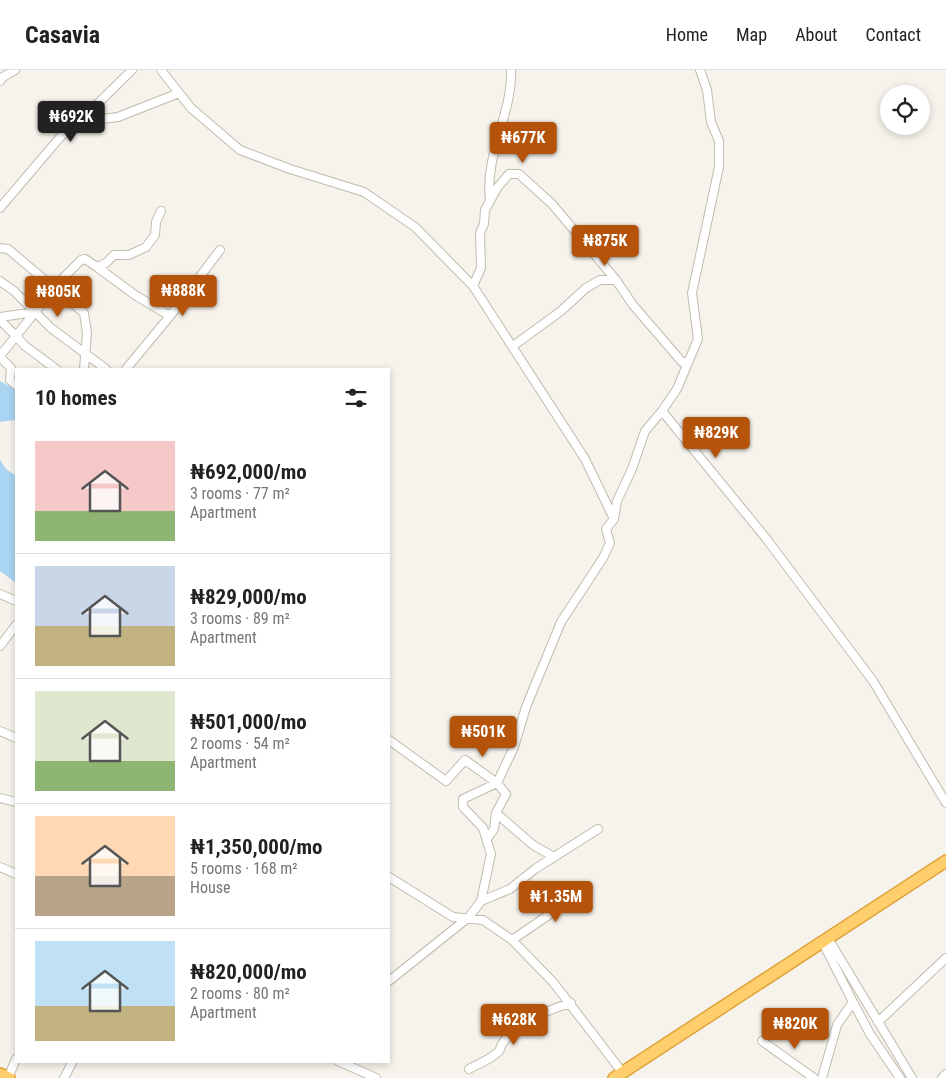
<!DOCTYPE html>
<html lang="en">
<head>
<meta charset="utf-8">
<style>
  :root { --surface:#fff; --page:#f6f6f6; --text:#222; --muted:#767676; --line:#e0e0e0; --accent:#b45309 }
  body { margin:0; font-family:"Roboto Condensed",sans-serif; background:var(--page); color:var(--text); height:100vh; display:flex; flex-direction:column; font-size:19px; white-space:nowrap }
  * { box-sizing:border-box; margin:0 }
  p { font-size:16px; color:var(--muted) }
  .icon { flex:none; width:28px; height:28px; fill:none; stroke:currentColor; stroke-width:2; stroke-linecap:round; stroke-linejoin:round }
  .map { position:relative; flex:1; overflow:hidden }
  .side { position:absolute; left:15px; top:298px; width:375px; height:695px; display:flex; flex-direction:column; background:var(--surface); border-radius:0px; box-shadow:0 2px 8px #0003 }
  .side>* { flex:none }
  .buttons { position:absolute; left:880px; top:15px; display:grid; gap:10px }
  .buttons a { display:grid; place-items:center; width:50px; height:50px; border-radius:50%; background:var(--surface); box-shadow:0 2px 8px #0003; font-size:25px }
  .price { position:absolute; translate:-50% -42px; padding:0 11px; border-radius:5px; background:var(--accent); color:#fff; font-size:16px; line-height:32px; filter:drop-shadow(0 1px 2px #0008) }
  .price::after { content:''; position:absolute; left:50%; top:30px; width:15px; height:11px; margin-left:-8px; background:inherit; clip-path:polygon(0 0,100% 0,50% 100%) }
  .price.on { background:#222; color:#fff }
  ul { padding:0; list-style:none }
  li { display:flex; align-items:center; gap:15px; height:125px; padding:0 20px }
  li+li { border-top:1px solid var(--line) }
  li span { display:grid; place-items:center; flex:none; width:140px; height:100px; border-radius:0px; color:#555 }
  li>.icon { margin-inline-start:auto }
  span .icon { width:60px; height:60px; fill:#fffc; stroke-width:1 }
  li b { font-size:21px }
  h2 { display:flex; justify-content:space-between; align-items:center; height:60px; padding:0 20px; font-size:21px }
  header { display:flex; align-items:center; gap:30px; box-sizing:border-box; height:70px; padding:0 25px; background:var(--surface); border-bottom:1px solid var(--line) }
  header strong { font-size:24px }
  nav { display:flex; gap:28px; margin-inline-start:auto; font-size:18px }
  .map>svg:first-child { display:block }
</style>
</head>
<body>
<header>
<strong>Casavia</strong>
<nav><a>Home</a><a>Map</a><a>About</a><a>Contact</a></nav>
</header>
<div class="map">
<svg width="946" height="1008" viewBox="0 0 946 1008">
  <rect width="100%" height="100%" fill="#f6f3ec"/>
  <!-- water -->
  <path fill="#a9d4f2" d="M0,311l16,9 -1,30 -15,2z
    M0,390l6,9 10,7v107l-16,-12z"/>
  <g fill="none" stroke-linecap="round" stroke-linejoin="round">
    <!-- minor casing -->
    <g stroke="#c2bbae" stroke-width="10">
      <path id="minor" d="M161,0l30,38 49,42 50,19 74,23 51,35 58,59 112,173 29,60
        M700,0l7,20 4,32 8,19v26l-27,126 6,46 -21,50 -15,22 103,126 108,144 73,122
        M0,11l3,-4 12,-7
        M80,52l38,-5 61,-24
        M490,130c-6,-44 23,-88 21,-130
        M0,138l62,-73 16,-12 54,-53
        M0,178l8,1 76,64 3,20 -3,36
        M97,197l38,28 35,21
        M0,211l14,10 37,37 55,41
        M473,216l8,-18 -1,-35 4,-9 1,-14 12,-22 12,-14h10l33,30 64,76
        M0,247l35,-5
        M0,250l16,16 44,-55 21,-21 4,-1 12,8 9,-4 8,-8h15l17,-8 9,-12 1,-13 5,-11
        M513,276l48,-35 25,-23 14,-8h16l17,25 49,57h6
        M0,286l16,-20 9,10 31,23
        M0,287l11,11 -1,12 6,5
        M126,299l44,-53 50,-66
        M0,524l16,7
        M0,576l16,-21
        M0,661l16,7
        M389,670l57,41 19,-21 32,23 9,11 -10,19 -2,16 -7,10
        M0,728l16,4
        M496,743l37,32 21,12
        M0,797l16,7
        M389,807l64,40 30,3 29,20 41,42 66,86
        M481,831l29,-12 25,-20 63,-40
        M826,869l6,6 80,133
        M512,870l76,-52
        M822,871l31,61 -16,23 -15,53
        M389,911l80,-64 12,-16 10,-47 -8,-26 -20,-21v-8l34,-16 17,-36 12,-40 35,-85 42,-64 7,-15 -4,-14 8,-10 3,-18 15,-32 13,-38 17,-20
        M853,932l17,32 30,44
        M878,952l68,-64
        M762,971l52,37
        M338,991l38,17
        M469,999c9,-5 23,-10 30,-18 2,-3 2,-7 5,-10 16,-20 43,-31 67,-38
        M8,1008l8,-19
        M64,1008l9,-17
        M942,1008l4,-4"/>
    </g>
    <!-- highway casing -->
    <g stroke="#e0a43c" stroke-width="14">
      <path id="highway" d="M0,1004l9,4
        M614,1008l332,-217"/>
    </g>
    <!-- minor -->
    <use href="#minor" stroke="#fff" stroke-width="8"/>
    <!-- highway -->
    <use href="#highway" stroke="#ffcf6e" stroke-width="11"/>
  </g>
</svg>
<div class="buttons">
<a><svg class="icon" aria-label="locate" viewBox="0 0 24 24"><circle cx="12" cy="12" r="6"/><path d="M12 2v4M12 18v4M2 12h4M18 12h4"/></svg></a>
</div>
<b class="price on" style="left:71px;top:73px">₦692K</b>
<b class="price" style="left:523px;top:94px">₦677K</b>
<b class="price" style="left:605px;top:197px">₦875K</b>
<b class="price" style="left:183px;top:247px">₦888K</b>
<b class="price" style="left:58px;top:248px">₦805K</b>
<b class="price" style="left:716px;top:389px">₦829K</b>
<b class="price" style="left:483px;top:688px">₦501K</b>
<b class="price" style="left:556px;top:853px">₦1.35M</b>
<b class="price" style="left:514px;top:976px">₦628K</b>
<b class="price" style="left:795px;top:980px">₦820K</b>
<section class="side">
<h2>10 homes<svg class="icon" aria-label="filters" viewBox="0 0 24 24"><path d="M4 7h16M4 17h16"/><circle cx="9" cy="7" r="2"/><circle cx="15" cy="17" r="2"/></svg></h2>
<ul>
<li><span style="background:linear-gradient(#f6c9c9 70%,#8fb573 0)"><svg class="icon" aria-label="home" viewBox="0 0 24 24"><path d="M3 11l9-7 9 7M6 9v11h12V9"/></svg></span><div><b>₦692,000/mo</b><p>3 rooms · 77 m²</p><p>Apartment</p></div></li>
<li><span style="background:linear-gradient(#c9d6e8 60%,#c2b280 0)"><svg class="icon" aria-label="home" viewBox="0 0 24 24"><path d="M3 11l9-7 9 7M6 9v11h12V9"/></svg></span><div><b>₦829,000/mo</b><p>3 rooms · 89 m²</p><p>Apartment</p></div></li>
<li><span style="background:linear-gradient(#dfe7d0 70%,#8fb573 0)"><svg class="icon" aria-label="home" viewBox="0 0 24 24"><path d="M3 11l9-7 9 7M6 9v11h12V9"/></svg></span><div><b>₦501,000/mo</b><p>2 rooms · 54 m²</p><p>Apartment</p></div></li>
<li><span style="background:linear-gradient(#ffd9b3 60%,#b9a48a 0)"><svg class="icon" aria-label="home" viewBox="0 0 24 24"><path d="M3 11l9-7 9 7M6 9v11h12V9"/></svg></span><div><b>₦1,350,000/mo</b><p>5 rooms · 168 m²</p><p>House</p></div></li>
<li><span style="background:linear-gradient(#bfe0f5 65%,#c2b280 0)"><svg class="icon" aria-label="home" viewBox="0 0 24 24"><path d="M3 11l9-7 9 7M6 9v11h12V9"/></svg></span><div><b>₦820,000/mo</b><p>2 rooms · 80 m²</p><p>Apartment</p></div></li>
</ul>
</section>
</div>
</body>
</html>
